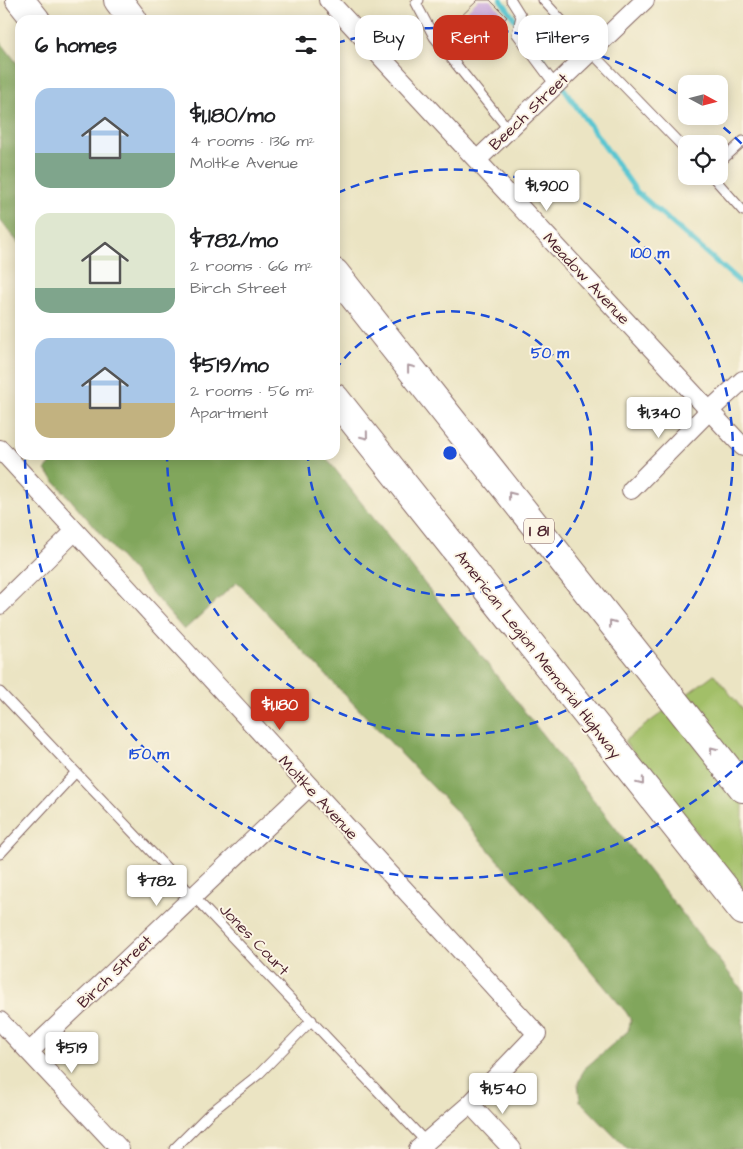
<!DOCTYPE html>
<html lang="en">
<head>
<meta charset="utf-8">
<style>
  :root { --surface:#fff; --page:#f2f2f2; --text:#202124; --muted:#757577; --accent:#c8321e }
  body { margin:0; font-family:"Architects Daughter",sans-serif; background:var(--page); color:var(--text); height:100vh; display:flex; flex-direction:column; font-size:19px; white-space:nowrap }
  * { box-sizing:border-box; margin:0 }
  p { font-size:16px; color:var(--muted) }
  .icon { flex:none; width:28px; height:28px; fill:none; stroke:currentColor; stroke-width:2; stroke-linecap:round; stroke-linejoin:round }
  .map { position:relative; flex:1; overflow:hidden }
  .side { position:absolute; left:15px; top:15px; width:325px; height:445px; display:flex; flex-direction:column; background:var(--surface); border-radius:15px; box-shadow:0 2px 12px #0003 }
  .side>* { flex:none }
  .guide { position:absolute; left:355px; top:15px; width:312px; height:45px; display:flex; gap:10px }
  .needle { width:32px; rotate:97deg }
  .controls { position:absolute; left:678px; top:75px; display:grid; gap:10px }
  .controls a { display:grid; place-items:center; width:50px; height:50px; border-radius:10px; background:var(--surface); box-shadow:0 2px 12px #0003; font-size:25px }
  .price { position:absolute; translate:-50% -42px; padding:0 11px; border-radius:5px; background:#fff; color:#222; font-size:16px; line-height:32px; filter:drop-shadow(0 1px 2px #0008) }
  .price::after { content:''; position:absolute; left:50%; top:30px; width:15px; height:11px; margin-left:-8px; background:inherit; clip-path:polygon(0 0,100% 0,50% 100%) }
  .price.active { background:var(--accent); color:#fff }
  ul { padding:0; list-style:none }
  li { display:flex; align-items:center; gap:15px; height:125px; padding:0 20px }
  li span { display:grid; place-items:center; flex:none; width:140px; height:100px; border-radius:15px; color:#555 }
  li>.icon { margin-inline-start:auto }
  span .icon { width:60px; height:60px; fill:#fffc; stroke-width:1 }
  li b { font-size:21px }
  h2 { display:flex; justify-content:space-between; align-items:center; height:60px; padding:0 20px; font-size:21px }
  .tag { padding:0 18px; border-radius:15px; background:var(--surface); box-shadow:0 2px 12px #0003; font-size:18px; line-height:45px }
  .tag.active { background:var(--accent); color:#fff }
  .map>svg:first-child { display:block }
</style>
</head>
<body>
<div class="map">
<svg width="743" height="1149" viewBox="0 0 743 1149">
  <rect width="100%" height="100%" fill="#fcf5e5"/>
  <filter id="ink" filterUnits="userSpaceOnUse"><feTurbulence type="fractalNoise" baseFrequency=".02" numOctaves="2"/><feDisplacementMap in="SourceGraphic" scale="10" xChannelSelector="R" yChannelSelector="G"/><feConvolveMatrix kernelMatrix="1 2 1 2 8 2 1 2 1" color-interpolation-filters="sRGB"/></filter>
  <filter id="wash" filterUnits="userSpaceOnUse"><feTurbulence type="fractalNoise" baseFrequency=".0096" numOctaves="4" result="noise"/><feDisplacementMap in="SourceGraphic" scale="20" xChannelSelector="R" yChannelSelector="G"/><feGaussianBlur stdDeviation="1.12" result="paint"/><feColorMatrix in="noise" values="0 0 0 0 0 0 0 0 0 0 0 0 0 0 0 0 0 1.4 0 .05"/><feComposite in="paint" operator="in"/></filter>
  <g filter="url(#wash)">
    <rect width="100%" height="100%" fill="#ebe4c3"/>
    <!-- green -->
    <path fill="#a2bf67" stroke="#766f49" d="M714,674l29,36v180l-119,-149z"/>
    <!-- forest -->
    <path fill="#81a65c" stroke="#666244" d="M0,41l20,26v178l-20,-25z
      M59,455h265l419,536v158h-116l-47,-48 -2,-18 6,-14 44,-38 3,-11 -5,-8 -171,-202 -218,-228 -53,48 -139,-160z"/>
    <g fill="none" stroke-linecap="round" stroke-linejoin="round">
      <!-- stream -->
      <path stroke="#5ac6d1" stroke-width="5.5" d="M501,0l136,192 106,93"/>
    </g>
    <g id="blocks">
      <!-- building -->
      <path fill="#c9a7dd" d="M478,0h12l17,17 -32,30 -21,-24z"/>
    </g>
  </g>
  <g filter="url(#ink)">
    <use href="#blocks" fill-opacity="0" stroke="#826460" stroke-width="1"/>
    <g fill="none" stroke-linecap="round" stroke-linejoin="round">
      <!-- service casing -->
      <g stroke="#826460" stroke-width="11">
        <path id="service" d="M419,0l-3,3 18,34 75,93
          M511,0l10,16 -4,18 38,51
          M543,0l47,51 96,99
          M719,163l24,-22
          M712,176l31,35
          M0,692l426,450
          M0,854l76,-82
          M174,1149l36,-36 49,-39 53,-54"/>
      </g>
      <!-- minor casing -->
      <g stroke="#826460" stroke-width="20">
        <path id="minor" d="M328,0l415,447
          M477,160l168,-160
          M0,449l537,585 -67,70 -52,45
          M631,490l78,-79 34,-31
          M0,605l75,-74
          M0,1021l120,128
          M29,1052l280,-265
          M470,1104l42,45"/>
      </g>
      <!-- motorway casing -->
      <g stroke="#826460" stroke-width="30">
        <path id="motorway" d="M20,0l16,20
          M118,0l15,20
          M335,273l408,515
          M335,398l408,513"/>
      </g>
      <!-- service -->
      <use href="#service" stroke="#fff" stroke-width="9"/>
      <!-- minor -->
      <use href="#minor" stroke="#fff" stroke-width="18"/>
      <!-- motorway -->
      <use href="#motorway" stroke="#fff" stroke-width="28"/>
    </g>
    <!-- one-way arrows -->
    <defs><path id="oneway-chevron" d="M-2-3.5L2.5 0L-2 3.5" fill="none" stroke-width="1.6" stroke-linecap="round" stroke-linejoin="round" transform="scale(1.25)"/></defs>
    <g stroke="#ae9aa0">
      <use href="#oneway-chevron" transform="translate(410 368) rotate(-128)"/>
      <use href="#oneway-chevron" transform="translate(365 436) rotate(51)"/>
      <use href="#oneway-chevron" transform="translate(511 495) rotate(-128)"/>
      <use href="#oneway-chevron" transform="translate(612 623) rotate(-128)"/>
      <use href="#oneway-chevron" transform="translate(713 750) rotate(-128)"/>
      <use href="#oneway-chevron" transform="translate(641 782) rotate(51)"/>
    </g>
  </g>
  <!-- distance rings -->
  <g fill="none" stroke="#1d4ed8" stroke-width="2.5" stroke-dasharray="9 6">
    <path d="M335 370A142 142 0 1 1 308 455"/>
    <path d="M337 193A283 283 0 1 1 167 455"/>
    <path d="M743 761A425 425 0 0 1 25 457M336 43A425 425 0 0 1 685 99M712 118A425 425 0 0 1 743 145"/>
  </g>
  <g text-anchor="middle" stroke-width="4" stroke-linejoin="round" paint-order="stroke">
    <!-- shield labels -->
    <rect fill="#fcf5e5" stroke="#7f5f63" stroke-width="1" x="524" y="518.5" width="30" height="25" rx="4"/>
    <g font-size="15" font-weight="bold" fill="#4a1f2b">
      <text x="539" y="536">I 81</text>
    </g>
    <!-- street labels -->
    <g font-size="16" fill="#4a1f2b" stroke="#fcf5e5">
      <text transform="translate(528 111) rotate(-44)" y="6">Beech Street</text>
      <text transform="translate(587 278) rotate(47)" y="6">Meadow Avenue</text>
      <text transform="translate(539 654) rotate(52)" y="6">American Legion Memorial Highway</text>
      <text transform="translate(319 797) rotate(47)" y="6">Moltke Avenue</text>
      <text transform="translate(255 939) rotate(46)" y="6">Jones Court</text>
      <text transform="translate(114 971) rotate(-44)" y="6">Birch Street</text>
    </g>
  </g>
  <circle cx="450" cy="453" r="8" fill="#1d4ed8" stroke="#fcf5e5" stroke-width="2.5"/>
  <g font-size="15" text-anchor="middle" font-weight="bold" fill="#1d4ed8" stroke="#fcf5e5" stroke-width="4" stroke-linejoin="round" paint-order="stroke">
    <text x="650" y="258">100 m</text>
    <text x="550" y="358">50 m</text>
    <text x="149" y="759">150 m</text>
  </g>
</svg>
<div class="controls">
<a><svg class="needle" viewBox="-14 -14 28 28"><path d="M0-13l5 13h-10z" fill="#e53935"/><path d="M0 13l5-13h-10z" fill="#757577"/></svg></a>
<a><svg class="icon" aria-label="locate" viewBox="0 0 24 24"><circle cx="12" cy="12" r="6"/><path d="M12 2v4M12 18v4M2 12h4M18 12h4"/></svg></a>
</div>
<b class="price" style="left:547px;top:212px">$1,900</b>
<b class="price" style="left:659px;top:439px">$1,340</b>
<b class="price active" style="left:280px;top:731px">$1,180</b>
<b class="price" style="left:157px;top:907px">$782</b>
<b class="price" style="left:72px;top:1074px">$519</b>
<b class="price" style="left:503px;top:1115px">$1,540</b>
<div class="guide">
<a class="tag">Buy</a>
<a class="tag active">Rent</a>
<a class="tag">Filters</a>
</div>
<section class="side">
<h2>6 homes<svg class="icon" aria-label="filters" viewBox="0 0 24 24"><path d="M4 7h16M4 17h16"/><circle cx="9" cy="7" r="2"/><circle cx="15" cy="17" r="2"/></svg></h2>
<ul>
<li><span style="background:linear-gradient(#a9c7e8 65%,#7fa58c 0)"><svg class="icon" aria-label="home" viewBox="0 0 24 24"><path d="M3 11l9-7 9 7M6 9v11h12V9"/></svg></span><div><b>$1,180/mo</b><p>4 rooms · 136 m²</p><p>Moltke Avenue</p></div></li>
<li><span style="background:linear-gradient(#dfe7d0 75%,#7fa58c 0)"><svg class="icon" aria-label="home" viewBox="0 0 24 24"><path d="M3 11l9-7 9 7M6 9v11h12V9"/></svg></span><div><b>$782/mo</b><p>2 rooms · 66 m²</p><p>Birch Street</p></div></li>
<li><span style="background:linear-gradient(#a9c7e8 65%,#c2b280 0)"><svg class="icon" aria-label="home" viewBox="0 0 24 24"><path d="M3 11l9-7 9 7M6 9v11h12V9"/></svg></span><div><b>$519/mo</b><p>2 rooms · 56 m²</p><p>Apartment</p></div></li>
</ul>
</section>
</div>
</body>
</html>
